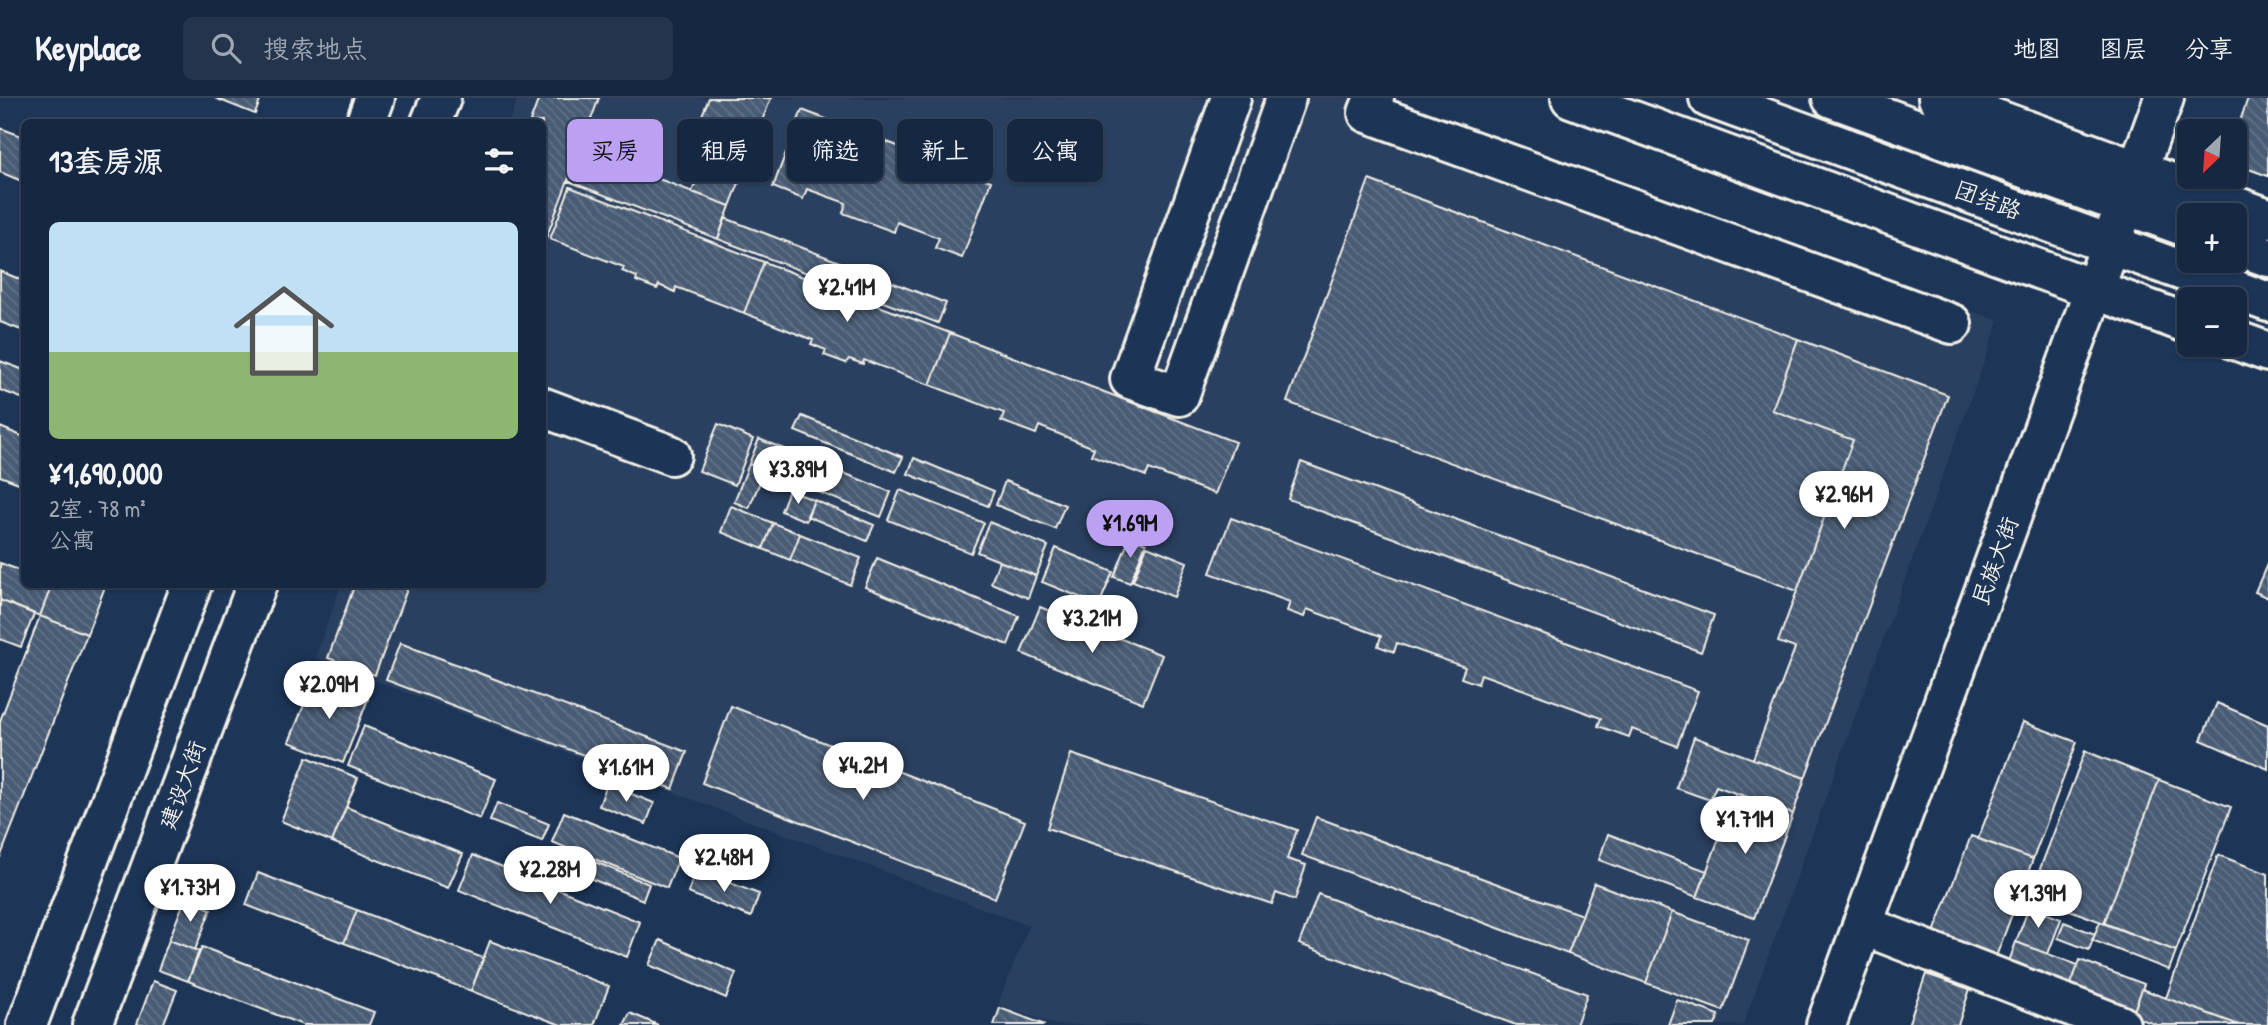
<!DOCTYPE html>
<html lang="zh">
<head>
<meta charset="utf-8">
<style>
  :root { --surface:#162841; --page:#23344c; --text:#f1f3f6; --muted:#9ea6b1; --line:#35445a; --accent:#bca0f2 }
  body { margin:0; font-family:"Patrick Hand","LXGW WenKai TC",sans-serif; background:var(--page); color:var(--text); height:100vh; display:flex; flex-direction:column; font-size:26px; white-space:nowrap }
  * { box-sizing:border-box; margin:0 }
  p { font-size:23px; color:var(--muted) }
  .icon { flex:none; width:38px; height:38px; fill:none; stroke:currentColor; stroke-width:2; stroke-linecap:round; stroke-linejoin:round }
  .map { position:relative; flex:1; overflow:hidden }
  .details { position:absolute; left:21px; top:21px; width:525px; height:469px; display:flex; flex-direction:column; background:var(--surface); border-radius:10px; box-shadow:0 2px 5px #0004,0 0 0 2px var(--line) }
  .details>* { flex:none }
  .banner { position:absolute; left:567px; top:21px; width:665px; height:63px; display:flex; gap:14px }
  .needle { width:46px; rotate:205deg }
  .tools { position:absolute; left:2177px; top:21px; display:grid; gap:14px }
  .tools a { display:grid; place-items:center; width:70px; height:70px; border-radius:10px; background:var(--surface); box-shadow:0 2px 5px #0004,0 0 0 2px var(--line); font-size:35px }
  .price { position:absolute; translate:-50% -60px; padding:0 16px; border-radius:24px; background:#fff; color:#222; font-size:23px; line-height:46px; filter:drop-shadow(0 2px 4px #0008) }
  .price::after { content:''; position:absolute; left:50%; top:42px; width:21px; height:16px; margin-left:-10px; background:inherit; clip-path:polygon(0 0,100% 0,50% 100%) }
  .price.current { background:var(--accent); color:#111 }
  ul { padding:0; list-style:none }
  li { display:grid; align-content:center; gap:14px; height:371px; padding:0 28px }
  li span { display:grid; place-items:center; height:217px; border-radius:10px; color:#555 }
  li>.icon { margin-inline-start:auto }
  span .icon { width:126px; height:126px; fill:#fffc; stroke-width:1 }
  li b { font-size:30px }
  h2 { display:flex; justify-content:space-between; align-items:center; height:84px; padding:0 28px; font-size:30px }
  .chip { padding:0 24px; border-radius:10px; background:var(--surface); box-shadow:0 2px 5px #0004,0 0 0 2px var(--line); font-size:24px; line-height:63px }
  .chip.current { background:var(--accent); color:#111 }
  header { display:flex; align-items:center; gap:42px; box-sizing:border-box; height:98px; padding:0 35px; background:var(--surface); border-bottom:2px solid var(--line) }
  header strong { font-size:33px }
  nav { display:flex; gap:38px; margin-inline-start:auto; font-size:24px }
  .search { width:490px; height:63px; background:var(--page); display:flex; align-items:center; gap:18px; box-sizing:border-box; padding:0 24px; border-radius:10px; color:var(--muted); font-size:26px }
  .map>svg:first-child { display:block }
</style>
</head>
<body>
<header>
<strong>Keyplace</strong>
<div class="search"><svg class="icon" aria-label="search" viewBox="0 0 24 24"><circle cx="10" cy="10" r="6"/><path d="M15 15l6 6"/></svg>搜索地点</div>
<nav><a>地图</a><a>图层</a><a>分享</a></nav>
</header>
<div class="map">
<svg width="2268" height="927" viewBox="0 0 2268 927">
  <defs>
    <pattern id="building-back-hatch" width="6" height="6" patternUnits="userSpaceOnUse" patternTransform="scale(1.75)"><rect width="6" height="6" fill="#485b74"/><path d="M-1 5l2 2M0 0l6 6M5-1l2 2" fill="none" stroke="#637388"/></pattern>
  </defs>
  <rect width="100%" height="100%" fill="#1d3557"/>
  <filter id="ink" filterUnits="userSpaceOnUse"><feTurbulence type="fractalNoise" baseFrequency=".0143" numOctaves="2"/><feDisplacementMap in="SourceGraphic" scale="14" xChannelSelector="R" yChannelSelector="G"/><feConvolveMatrix kernelMatrix="1 2 1 2 8 2 1 2 1" color-interpolation-filters="sRGB"/></filter>
  <g filter="url(#ink)">
    <!-- built -->
    <path fill="#2a4060" d="M518,0h870l611,223 -256,704h-687l-58,-21 31,-78 -714,-268 26,-73 201,-1v-462h-33z"/>
    <!-- building -->
    <path fill="url(#building-back-hatch)" stroke="#f4f1e8" stroke-width="2" d="M215,0h46l-6,16z
      M539,0h60l-57,151v-127h-12z
      M709,0h62l-18,46 -54,-21z
      M2248,0h20v78l-22,-8 -11,-9v-23z
      M802,12l189,71 -29,77 -27,-10 4,-10 -42,-16 -3,10 -51,-19 3,-10 -39,-14 -4,10 -30,-12z
      M0,30l24,9v45l-24,-10z
      M712,39l39,15 -21,54 -38,-14z
      M580,51l150,57 -12,33 -150,-58z
      M1369,82l429,159 -26,71 81,30 -56,151 -510,-189z
      M570,89l194,75 -20,51 -68,-26 -1,5 -16,-7 -2,4 -21,-8 1,-4 -15,-6 2,-4 -74,-28z
      M725,120l221,85 -8,20 -220,-84z
      M764,164l186,71 -20,52 -66,-25 -1,4 -14,-5 -3,4 -22,-8 2,-5 -15,-6 2,-4 -69,-27z
      M0,173l24,10v50l-24,-9z
      M950,235l285,109 -20,52 -66,-25 -3,7 -55,-21 3,-7 -55,-22 -3,8 -35,-13 3,-8 -74,-28z
      M1798,241l150,56 -143,383 -52,-19 42,-111 -17,-6 75,-202 -81,-30z
      M0,263l24,9v29l-24,-9z
      M802,318l101,41 -7,15 -101,-41z
      M718,326l35,15 -18,46 -36,-14z
      M0,329l24,10v48l-24,-9z
      M759,341l132,53 -10,25 -132,-53z
      M914,360l80,33 -6,15 -80,-32z
      M1301,364l413,153 -13,37 -413,-153z
      M749,366l16,6 -16,38 -15,-6z
      M1005,383l60,24 -10,24 -59,-24z
      M789,392l25,10 -8,21 -25,-10z
      M900,392l84,33 -13,30 -83,-33z
      M814,402l60,25 -7,16 -60,-25z
      M731,408l42,17 -10,26 -42,-17z
      M1231,420l467,173 -21,55 -45,-17 -3,8 -31,-11 3,-8 -120,-44 -3,10 -17,-6 4,-11 -68,-24 -3,9 -16,-6 3,-10 -74,-27 -3,8 -17,-6 3,-9 -80,-29z
      M989,424l59,24 -12,30 -59,-24z
      M773,425l27,11 -10,26 -27,-11z
      M800,436l61,24 -11,27 -60,-25z
      M1130,439l16,6 -16,40 -16,-6z
      M1147,448l40,16 -13,35 -41,-16z
      M1056,450l57,24 -14,33 -57,-23z
      M877,460l142,58 -11,29 -143,-58z
      M999,463l37,15 -8,22 -37,-15z
      M2268,464v36l-13,-6z
      M0,465l24,9v12h28l-12,32 -40,-16z
      M52,486h54l-19,50 -47,-18z
      M355,486h54l-34,91 -47,-17z
      M0,502l34,14 -13,33 -21,-8z
      M1040,509l122,48 -19,48 -122,-50z
      M40,518l47,18 -87,224v-137z
      M400,545l287,109 -14,37 -287,-109z
      M315,580l53,21 -25,64 -54,-21z
      M2217,605l51,22v44l-67,-29z
      M731,608l294,115 -30,77 -293,-115z
      M2023,624l54,20 -44,117 -55,-20z
      M364,628l132,53 -16,40 -132,-53z
      M1694,639l111,41 -12,36 -77,-28 -6,14 -34,-12z
      M2085,653l74,29 -55,143 -74,-28z
      M1071,656l226,76 -10,29 19,6 -11,35 -19,-7 -4,11 -225,-76z
      M307,659l51,21 -26,64 -51,-21z
      M2159,682l72,27 -55,144 -72,-28z
      M607,686l47,19 -8,21 -47,-18z
      M1736,695l57,21 -39,104 -57,-21z
      M497,705l52,21 -7,17 -52,-20z
      M346,709l117,47 -15,34 -116,-46z
      M564,714l115,46 -12,30 -115,-46z
      M1316,719l266,98 -14,39 -266,-99z
      M1608,736l99,37 -10,26 -98,-37z
      M1971,738l62,23 -41,108 -62,-24z
      M473,757l167,67 -13,35 -168,-67z
      M2218,757l50,19v151h-29l-73,-27z
      M595,764l54,22 -6,16 -54,-22z
      M696,772l63,24 -8,23 -63,-24z
      M258,775l99,37 -13,33 -98,-38z
      M1594,785l78,29 -26,71 -78,-29z
      M1318,796l269,100 -11,31h-60l-217,-81z
      M185,801l26,10 -16,41 -26,-10z
      M2029,809l32,12 -13,35 -32,-12z
      M357,812l126,48 -12,33 -127,-48z
      M1672,814l77,28 -26,71 -77,-28z
      M2064,824l31,12 -6,16 -31,-12z
      M2100,824l76,29 -7,19 -77,-30z
      M169,842l30,11 -11,30 -30,-11z
      M660,842l76,33 -10,25 -77,-33z
      M490,843l119,45 -15,39h-33l-90,-34z
      M2016,844l62,23 -10,27 -62,-22z
      M202,849l172,65 -5,13h-66l-115,-44z
      M2080,862l64,24 -12,32 -64,-24z
      M1926,876l44,15 -12,36h-50z
      M153,883l24,9 -14,35h-24l-2,-1z
      M2142,891l97,36h-82l-25,-9z
      M1677,902l42,15 -4,10h-47z
      M1000,910l45,17h-51z
      M630,915l28,12h-34z"/>
    <g fill="none" stroke-linecap="round" stroke-linejoin="round">
      <!-- minor casing -->
      <g stroke="#f4f1e8" stroke-width="44">
        <path id="minor" d="M1231,0l-101,281 49,17 107,-298
          M1374,0l-6,15 584,211
          M1571,0l618,226
          M1938,0l330,120
          M2235,242l33,12
          M542,309l129,48
          M1862,827l258,100"/>
      </g>
      <!-- major casing -->
      <g stroke="#f4f1e8" stroke-width="44">
        <path id="major" d="M1709,0l559,204
          M1832,0l357,130
          M366,24l9,-24
          M431,24l10,-24
          M2235,147l33,12
          M27,927l165,-441
          M92,927l165,-441
          M1826,927l338,-927"/>
      </g>
      <!-- minor -->
      <use href="#minor" stroke="#1d3557" stroke-width="38"/>
      <!-- major -->
      <use href="#major" stroke="#1d3557" stroke-width="38"/>
    </g>
  </g>
  <g text-anchor="middle" stroke-width="5" stroke-linejoin="round" paint-order="stroke">
    <!-- street labels -->
    <g font-size="23" fill="#f4f1e8" stroke="#1d3557">
      <text transform="translate(1988 102) rotate(20)" y="8">团结路</text>
      <text transform="translate(1995 463) rotate(-70)" y="8">民族大街</text>
      <text transform="translate(182 687) rotate(-70)" y="8">建设大街</text>
    </g>
  </g>
</svg>
<div class="tools">
<a><svg class="needle" viewBox="-14 -14 28 28"><path d="M0-13l5 13h-10z" fill="#e53935"/><path d="M0 13l5-13h-10z" fill="#9ea6b1"/></svg></a>
<a>+</a>
<a>−</a>
</div>
<b class="price" style="left:847px;top:226px">¥2.41M</b>
<b class="price" style="left:798px;top:408px">¥3.89M</b>
<b class="price" style="left:1844px;top:433px">¥2.96M</b>
<b class="price current" style="left:1130px;top:462px">¥1.69M</b>
<b class="price" style="left:1092px;top:557px">¥3.21M</b>
<b class="price" style="left:329px;top:623px">¥2.09M</b>
<b class="price" style="left:863px;top:704px">¥4.2M</b>
<b class="price" style="left:626px;top:706px">¥1.61M</b>
<b class="price" style="left:1745px;top:758px">¥1.71M</b>
<b class="price" style="left:724px;top:796px">¥2.48M</b>
<b class="price" style="left:550px;top:808px">¥2.28M</b>
<b class="price" style="left:190px;top:826px">¥1.73M</b>
<b class="price" style="left:2038px;top:832px">¥1.39M</b>
<div class="banner">
<a class="chip current">买房</a>
<a class="chip">租房</a>
<a class="chip">筛选</a>
<a class="chip">新上</a>
<a class="chip">公寓</a>
</div>
<section class="details">
<h2>13套房源<svg class="icon" aria-label="filters" viewBox="0 0 24 24"><path d="M4 7h16M4 17h16"/><circle cx="9" cy="7" r="2"/><circle cx="15" cy="17" r="2"/></svg></h2>
<ul>
<li><span style="background:linear-gradient(#bfe0f5 60%,#8fb573 0)"><svg class="icon" aria-label="home" viewBox="0 0 24 24"><path d="M3 11l9-7 9 7M6 9v11h12V9"/></svg></span><div><b>¥1,690,000</b><p>2室 · 78 m²</p><p>公寓</p></div></li>
</ul>
</section>
</div>
</body>
</html>
